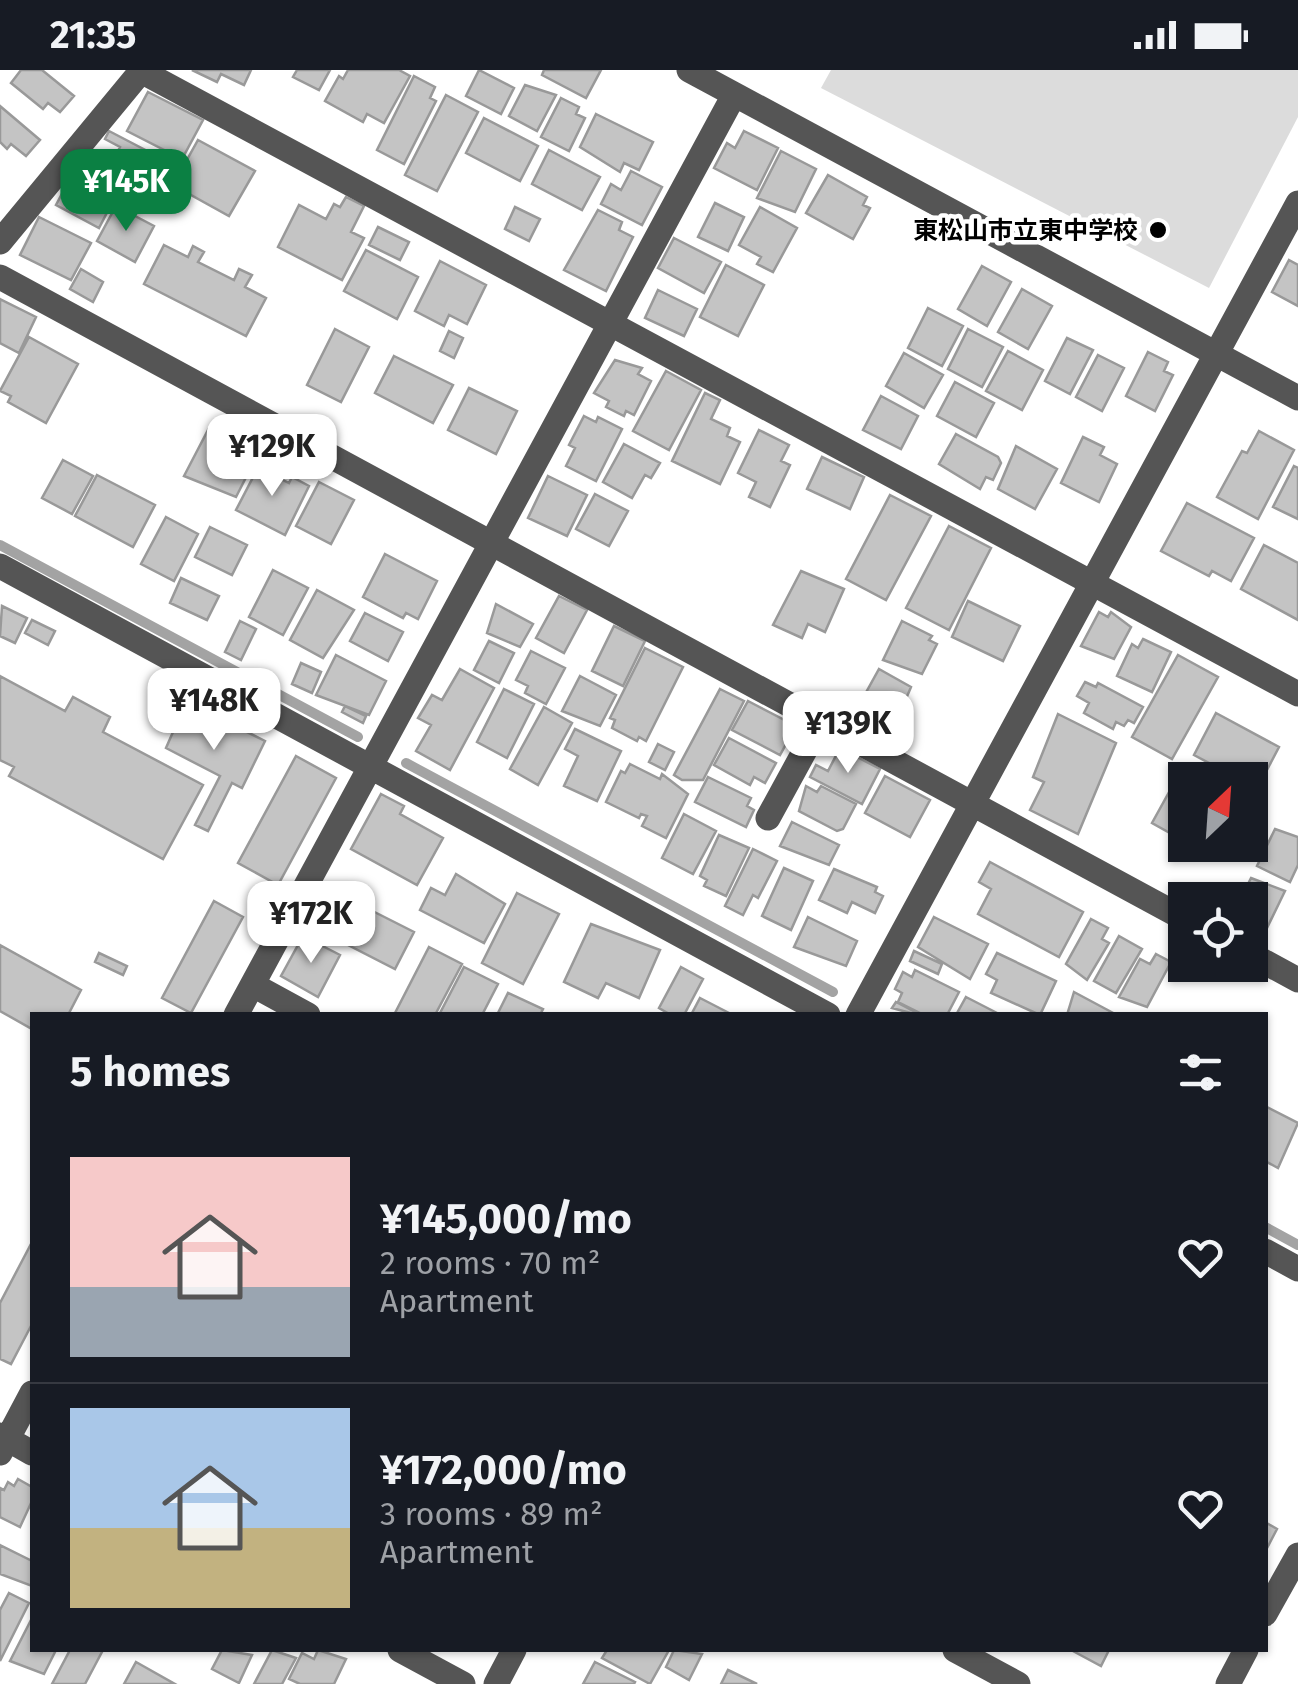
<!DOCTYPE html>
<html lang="en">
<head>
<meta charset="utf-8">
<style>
  :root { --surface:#171b24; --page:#20242c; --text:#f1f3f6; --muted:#9ea1a6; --line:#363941; --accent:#0b8043 }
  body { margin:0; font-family:"Fira Sans","Noto Sans JP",sans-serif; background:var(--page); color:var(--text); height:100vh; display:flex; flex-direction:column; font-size:38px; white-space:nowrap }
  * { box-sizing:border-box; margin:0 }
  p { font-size:32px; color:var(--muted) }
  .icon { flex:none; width:55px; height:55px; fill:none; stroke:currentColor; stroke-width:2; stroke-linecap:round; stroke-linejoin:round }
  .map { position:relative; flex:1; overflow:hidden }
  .sheet { position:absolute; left:30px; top:942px; width:1238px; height:640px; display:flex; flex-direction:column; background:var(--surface); border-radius:0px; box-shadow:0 2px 8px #0004 }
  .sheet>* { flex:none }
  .needle { width:65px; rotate:25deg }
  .controls { position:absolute; left:1168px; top:692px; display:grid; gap:20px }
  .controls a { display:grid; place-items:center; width:100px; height:100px; border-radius:0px; background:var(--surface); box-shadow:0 2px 8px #0004; font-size:50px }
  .price { position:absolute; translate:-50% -85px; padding:0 22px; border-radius:20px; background:#fff; color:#222; font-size:32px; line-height:65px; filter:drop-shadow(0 2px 5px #0008) }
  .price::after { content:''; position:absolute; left:50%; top:60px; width:30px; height:22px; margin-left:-15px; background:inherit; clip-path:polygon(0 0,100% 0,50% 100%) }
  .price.selected { background:var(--accent); color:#fff }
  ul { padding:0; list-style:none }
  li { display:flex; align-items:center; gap:30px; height:250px; padding:0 40px }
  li+li { border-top:2px solid var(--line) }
  li span { display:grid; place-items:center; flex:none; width:280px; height:200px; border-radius:0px; color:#555 }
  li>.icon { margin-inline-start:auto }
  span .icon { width:120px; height:120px; fill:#fffc; stroke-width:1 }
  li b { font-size:42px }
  h2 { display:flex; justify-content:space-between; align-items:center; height:120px; padding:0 40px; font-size:42px }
  .status { display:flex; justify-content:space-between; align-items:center; height:70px; padding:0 50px; background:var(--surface); direction:ltr }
  .status svg { height:28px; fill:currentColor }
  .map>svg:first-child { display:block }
</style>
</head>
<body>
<div class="status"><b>21:35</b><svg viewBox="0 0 49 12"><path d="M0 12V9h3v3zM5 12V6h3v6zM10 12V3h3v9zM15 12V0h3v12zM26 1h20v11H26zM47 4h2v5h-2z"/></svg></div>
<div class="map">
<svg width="1298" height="1614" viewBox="0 0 1298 1614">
  <rect width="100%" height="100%" fill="#fff"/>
  <!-- green -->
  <path fill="#dcdcdc" d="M831,0h467v47l-89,171 -388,-200z"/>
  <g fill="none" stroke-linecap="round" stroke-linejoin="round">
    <!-- stream -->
    <path stroke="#a3a3a3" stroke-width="10" d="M0,475l358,192
      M406,693l427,229
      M1265,1157l33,18"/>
  </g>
  <!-- building -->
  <path fill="#c4c4c4" stroke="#999" stroke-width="2.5" d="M21,0h21l32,26 -14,16 -12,-9 -5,6 -32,-26z
    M192,0h59l-7,15 -23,-11 -4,8z
    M297,0h33l-11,20 -26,-13z
    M348,0h51l11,6 -26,47 -17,-9 -4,8 -38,-21 14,-25 4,3z
    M479,0l35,18 -13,26 -35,-18z
    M544,0h57l-15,28 -44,-23z
    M414,6l21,11 -5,11 6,3 -32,63 -27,-14z
    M525,15l31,10 -19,36 -28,-15z
    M148,22l55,28 -21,39 -55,-28z
    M446,25l32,17 -41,79 -32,-16z
    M561,28l18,9 -3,7 9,4 -16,33 -28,-14z
    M0,36l40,34 -14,16 -15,-12 -4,5 -7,-7z
    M596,44l57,28 -14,28 -15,-7 -4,9 -40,-25z
    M484,48l54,28 -18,35 -54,-28z
    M109,61l67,35 -18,33 -40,-16 4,-8 -13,-7 11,-21 -15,-8z
    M744,61l34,17 -21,42 -43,-22 13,-25 8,5z
    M198,70l57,31 -26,45 -56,-31z
    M549,80l51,27 -18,33 -50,-26z
    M781,81l35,18 -21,43 -38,-14z
    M631,101l31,16 -20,38 -41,-21 10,-20 10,6z
    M72,105l43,22 -16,31 -43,-23z
    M828,105l39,22 -4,8 7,3 -17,31 -47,-26z
    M346,127l18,9 -13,26 13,6 -22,42 -64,-33 21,-42 27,14 8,-15 6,3z
    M715,133l29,14 -16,34 -30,-14z
    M116,136l38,20 -19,36 -38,-21z
    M515,137l25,12 -11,22 -24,-12z
    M760,137l37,21 -24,44 -16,-8 4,-7 -22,-12z
    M598,140l24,12 -3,8 14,7 -27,54 -42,-21z
    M39,147l52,26 -20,37 -51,-25z
    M378,157l31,15 -9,18 -31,-15z
    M674,168l47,24 -17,31 -46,-25z
    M164,175l24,12 5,-11 11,6 -6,10 36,18 5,-11 13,6 -7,12 21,11 -20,38 -102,-52z
    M366,180l52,27 -21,42 -53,-28z
    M1289,190l9,5v41l-26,-14z
    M440,191l46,24 -19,39 -18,-9 -5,11 -29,-15z
    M726,195l38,20 -26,51 -38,-19z
    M982,196l29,16 -24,44 -29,-17z
    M81,199l22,13 -10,20 -23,-13z
    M1022,219l30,17 -24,43 -30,-17z
    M658,220l39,19 -13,27 -39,-18z
    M0,229l36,18 -17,36 -19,-10z
    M928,238l35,18 -21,40 -34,-18z
    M335,259l34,18 -28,55 -34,-17z
    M968,259l35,18 -21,40 -34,-18z
    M449,261l14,7 -9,20 -14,-7z
    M29,267l49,27 -32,59 -38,-21 3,-6 -11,-5z
    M1067,268l26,12 -23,44 -25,-13z
    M1008,281l35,19 -21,40 -36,-19z
    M1148,282l20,10 -4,9 9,4 -18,36 -29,-15z
    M904,283l39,22 -19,33 -38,-22z
    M1098,285l26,13 -22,43 -26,-14z
    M394,286l59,29 -20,38 -58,-30z
    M615,290l27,8 -4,6 13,7 -17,34 -8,-4 -2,5 -18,-9 3,-6 -15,-8z
    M666,301l35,19 -32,60 -36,-19z
    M955,312l39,21 -18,34 -39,-21z
    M469,318l48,23 -21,43 -48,-24z
    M705,323l15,7 -9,19 19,9 -3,8 13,6 -20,42 -48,-23z
    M881,326l37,20 -17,33 -38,-19z
    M584,346l12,6 2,-5 24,12 -26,52 -30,-15 9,-18 -6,-3z
    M237,351l30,15 -31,61 -52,-21 24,-46 19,10z
    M759,360l30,15 -8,16 9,4 -20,42 -21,-10 7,-15 -18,-9z
    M1259,361l35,19 -36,69 -41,-22 25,-46 5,2z
    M956,364l42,23 3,6 -8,17 -7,-3 -6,12 -41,-25z
    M1083,367l21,10 -4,8 17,9 -18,38 -38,-19z
    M624,374l36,19 -9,15 -6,-3 -13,23 -29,-16z
    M1016,376l41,23 -22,40 -37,-20z
    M822,387l42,20 -14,32 -43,-20z
    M63,390l30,16 -21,38 -30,-16z
    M262,390l17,9 -4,7 14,7 3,-6 17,9 -24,49 -49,-25z
    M1294,396l4,2v51l-25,-12z
    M97,405l58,30 -22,42 -58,-31z
    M548,406l39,19 -20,41 -39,-18z
    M319,412l35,18 -23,44 -35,-18z
    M595,424l33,17 -19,35 -33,-17z
    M890,425l41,21 -45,84 -40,-21z
    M1187,433l67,35 -23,43 -19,-10 -3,5 -48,-25z
    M166,447l32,17 -24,47 -33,-17z
    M949,456l42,22 -42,82 -43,-22z
    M210,457l37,18 -15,30 -37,-18z
    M1264,475l34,18v57l-57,-31z
    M385,484l52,27 -19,38 -12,-6 -3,5 -40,-21z
    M273,500l35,18 -25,47 -34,-18z
    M801,501l43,18 -19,43 -17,-8 -6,14 -29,-13z
    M181,508l38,18 -12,24 -37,-17z
    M317,520l37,20 -31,48 -33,-18z
    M559,526l28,14 -23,43 -28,-15z
    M968,531l52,25 -17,35 -51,-24z
    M496,534l37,20 -13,23 -33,-14z
    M2,536l25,12 -12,25 -15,-7z
    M1099,542l9,5 3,-5 20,15 -17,32 -33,-13z
    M365,543l38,19 -15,29 -38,-20z
    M32,550l23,11 -7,14 -23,-12z
    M240,551l16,8 -15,31 -16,-8z
    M902,551l30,15 -3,4 8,4 -15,30 -39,-14z
    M614,556l31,15 -22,45 -31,-15z
    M1143,569l28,13 -19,40 -35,-16 15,-32 6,4z
    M489,571l25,12 -15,30 -25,-13z
    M645,578l38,19 -37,74 -7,-4 -2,4 -25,-13 3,-8 -5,-2z
    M531,581l34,17 -19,36 -21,-11 3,-7 -12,-6z
    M336,585l50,26 -17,34 -53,-20z
    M1178,585l40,22 -46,82 -40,-22z
    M301,593l20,9 -9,21 -20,-9z
    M460,599l34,19 -44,82 -34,-19 15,-26 -13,-7 14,-23 10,5z
    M879,599l32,18 -14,33 -17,-9 -3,6 -19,-10z
    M0,606l65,35 8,-14 37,20 -7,15 100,53 -40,74 -154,-83 5,-9 -14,-7z
    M580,606l36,19 -16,31 -38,-15z
    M1085,612l11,5 2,-4 45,24 -9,16 -6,-3 -4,6 -8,-4 -3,7 -29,-16 5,-10 -12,-7z
    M504,619l30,15 -27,54 -30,-16z
    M720,619l24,12 -41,79h-21l-8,-5z
    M748,631l48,25 -16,29 -48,-25z
    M187,632l78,39 -23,47 -10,-5 -24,48 -13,-6 25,-49 -54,-28 7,-16 -7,-4 7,-14 7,3z
    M345,636l21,10 -3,7 -21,-11z
    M544,637l28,16 -34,62 -28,-16z
    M1216,643l63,34 -22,42 -7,-9h-9l-47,-25z
    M1058,644l58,29 -38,91 -48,-24 14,-28 -11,-5z
    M575,659l46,22 -24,50 -33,-15 14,-30 -13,-7z
    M729,668l47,25 -11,20 -11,-6 -4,8 -36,-20z
    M658,674l16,8 -9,18 -16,-8z
    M840,678l40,21 -18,35 -52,-27 6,-12 12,6z
    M296,686l40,22 -58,107 -40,-22z
    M630,694l30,15 2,-5 26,20 -22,44 -24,-12 5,-10 -6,-2 -2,4 -33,-16 15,-31 4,2z
    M885,706l45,24 -20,37 -45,-24z
    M1178,706l7,4v50l-8,7 -25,-14z
    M708,707l43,21 -4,8 7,4 -8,17 -51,-25z
    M806,716l11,6 4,-6 35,18 -13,25 -6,2 -38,-20z
    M381,724l23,12 -4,8 43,24 -26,47 -66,-36z
    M684,744l32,17 -23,43 -31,-16z
    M792,752l47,23 -10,20 -49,-19z
    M1275,759l23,8v28l-8,17 -33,-16z
    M719,765l30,13 -23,48 -22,-10 3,-6 -7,-4z
    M753,779l24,12 -19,37 -5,-3 -10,20 -18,-9z
    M990,792l93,50 -24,45 -81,-43 13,-25 -12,-7z
    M784,798l29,13 -22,49 -29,-14z
    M834,799l43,18 -2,5 8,4 -8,17 -23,-11 -5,11 -28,-13z
    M456,804l49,30 -21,39 -64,-33 11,-22 14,7z
    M1251,808l34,13 -19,39 -16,-7v-23h-10z
    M327,818l87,44 -19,37 -86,-44z
    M517,823l42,21 -36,70 -41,-21z
    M214,831l29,16 -52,96 -29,-15z
    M808,847l49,24 -11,25 -52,-19z
    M934,847l54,27 -18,35 -52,-32z
    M1091,849l17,9 -6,11 7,4 -22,37 -21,-16z
    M591,854l69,26 -21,48 -33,-15 -8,15 -34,-16z
    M303,866l37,19 -22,42 -37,-21z
    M1119,866l23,13 -26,44 -22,-12z
    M0,875l81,45 -13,25h-36v14l-32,-18z
    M429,877l33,17 -27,51h-41z
    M914,881l28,13 -4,10 -28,-13z
    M99,883l28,13 -4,9 -28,-13z
    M997,883l59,28 -16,34 -49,-22 6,-13 -11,-6z
    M1156,884l15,8 -24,45 -28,-10 21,-38 10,5z
    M464,897l34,17 -16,31h-43z
    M681,897l22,12 -19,36h-13l-12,-7z
    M915,900l44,22 -12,23h-23l-26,-13 4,-9 -7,-4 8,-17 9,5z
    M1074,922l43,23h-50z
    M508,923l35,16 -3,6h-43z
    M966,927l35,18h-45z
    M700,928l33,17h-42z
    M896,932l23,12 -1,1 -26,-7z
    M1265,1036l33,17 -20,45 -13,-7z
    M32,1172v82l-21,40 -11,-5v-56z
    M18,1409l14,8v14l-12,26 -20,-10v-29l4,2 4,-8 6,4z
    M1265,1452l12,7 -12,23z
    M0,1475l32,16v25l-32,-12z
    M9,1523l20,10 -29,58v-51z
    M32,1548v32h24l-12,24 -34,-13z
    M70,1580h33l-18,34h-33z
    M222,1580l30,5 -13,28 -27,-14z
    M272,1580l24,8 -14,26h-28z
    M318,1580l28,9 -12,25h-34l-11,-5 13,-26 12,6z
    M607,1580h62l-19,34 -48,-26z
    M674,1580l28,4 -13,26 -23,-13z
    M1071,1580h38l-8,16z
    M136,1592l39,22h-51z
    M595,1592l40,20 -1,2h-51z
    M728,1600l29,14h-36z"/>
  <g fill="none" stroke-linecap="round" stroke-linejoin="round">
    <!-- minor -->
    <path stroke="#555" stroke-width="25" d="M689,0l609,328
      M141,1l1157,623
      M0,172l142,-172
      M0,207l1185,642
      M0,496l828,449
      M768,748l53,-97
      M1250,884l48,26
      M253,915l55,30
      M236,945l498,-920
      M858,945l440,-812
      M1265,1181l33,18
      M0,1365l32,18
      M0,1383l32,-60
      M1265,1544l33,-59
      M400,1580l63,34
      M955,1580l63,34
      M496,1614l18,-34
      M1228,1614l18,-34"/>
  </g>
  <!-- markers -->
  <circle fill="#000" stroke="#fff" stroke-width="4" cx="1158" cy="160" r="10"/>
  <g text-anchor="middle" stroke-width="9" stroke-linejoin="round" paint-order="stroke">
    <!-- poi labels -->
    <g font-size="25" font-weight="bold" fill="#000" stroke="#fff" text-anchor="end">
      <text x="1138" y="169">東松山市立東中学校</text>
    </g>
  </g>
</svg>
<div class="controls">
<a><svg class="needle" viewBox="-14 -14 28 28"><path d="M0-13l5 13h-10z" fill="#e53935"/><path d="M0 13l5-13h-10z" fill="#9ea1a6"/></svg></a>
<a><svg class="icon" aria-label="locate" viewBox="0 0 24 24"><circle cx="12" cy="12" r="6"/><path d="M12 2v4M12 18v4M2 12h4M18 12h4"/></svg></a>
</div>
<b class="price selected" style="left:126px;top:164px">¥145K</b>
<b class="price" style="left:272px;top:429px">¥129K</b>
<b class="price" style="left:214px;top:683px">¥148K</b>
<b class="price" style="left:848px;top:706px">¥139K</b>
<b class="price" style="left:311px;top:896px">¥172K</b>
<section class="sheet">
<h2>5 homes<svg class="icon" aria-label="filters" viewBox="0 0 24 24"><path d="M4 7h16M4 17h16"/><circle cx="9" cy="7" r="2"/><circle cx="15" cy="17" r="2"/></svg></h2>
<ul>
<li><span style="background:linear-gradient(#f6c9c9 65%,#9aa5b1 0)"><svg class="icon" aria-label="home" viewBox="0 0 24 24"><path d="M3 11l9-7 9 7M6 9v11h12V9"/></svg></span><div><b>¥145,000/mo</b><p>2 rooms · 70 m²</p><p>Apartment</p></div><svg class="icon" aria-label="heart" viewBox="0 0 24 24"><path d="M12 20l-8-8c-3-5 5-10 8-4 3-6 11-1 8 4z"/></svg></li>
<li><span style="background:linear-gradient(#a9c7e8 60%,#c2b280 0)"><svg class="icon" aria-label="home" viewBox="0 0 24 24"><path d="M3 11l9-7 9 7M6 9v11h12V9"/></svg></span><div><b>¥172,000/mo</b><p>3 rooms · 89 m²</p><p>Apartment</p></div><svg class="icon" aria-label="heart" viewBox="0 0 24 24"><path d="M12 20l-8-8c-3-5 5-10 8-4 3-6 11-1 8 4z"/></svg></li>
</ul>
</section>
</div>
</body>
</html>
